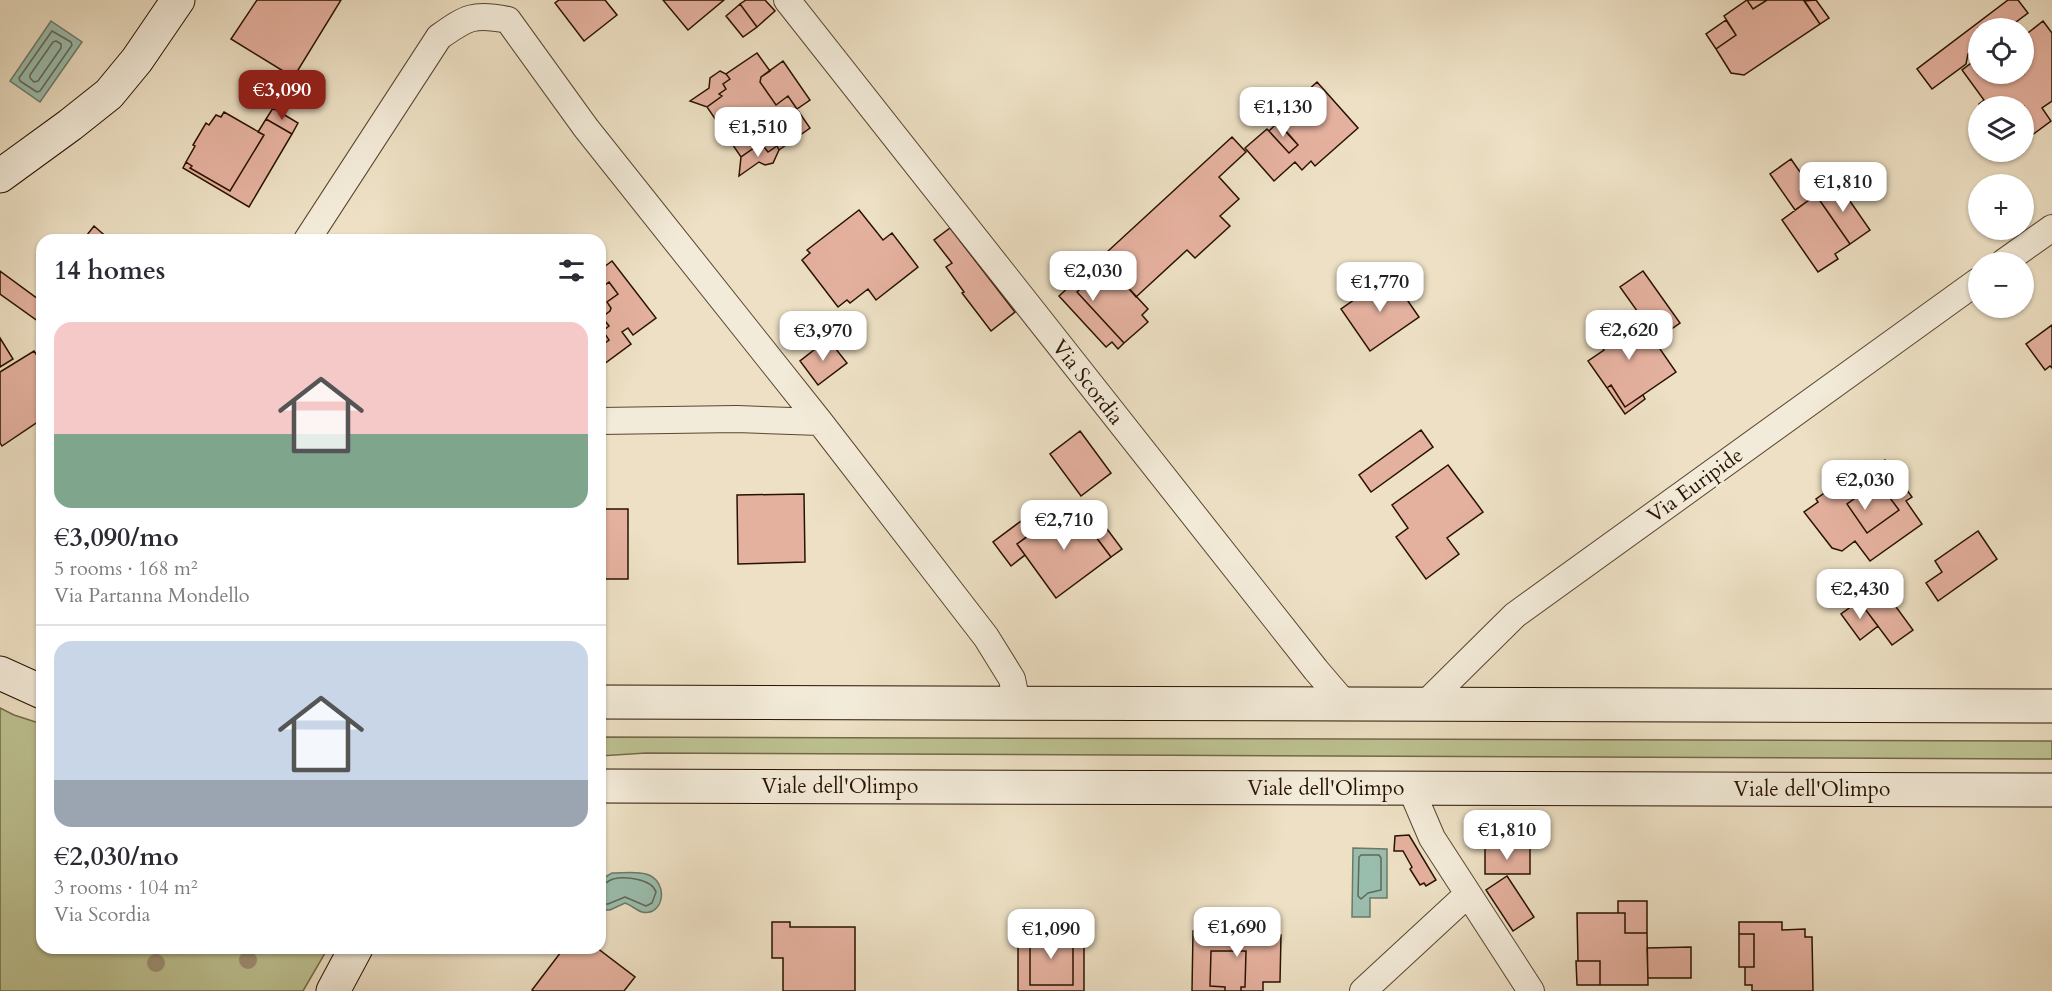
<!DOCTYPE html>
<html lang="en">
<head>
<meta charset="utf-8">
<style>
  :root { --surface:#fff; --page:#f7f7f7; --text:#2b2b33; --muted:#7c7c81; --line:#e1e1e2; --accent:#8f2418 }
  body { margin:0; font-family:Cardo,serif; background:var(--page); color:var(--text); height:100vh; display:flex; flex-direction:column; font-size:22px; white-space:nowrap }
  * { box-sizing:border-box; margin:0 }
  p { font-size:20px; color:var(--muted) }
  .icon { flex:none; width:33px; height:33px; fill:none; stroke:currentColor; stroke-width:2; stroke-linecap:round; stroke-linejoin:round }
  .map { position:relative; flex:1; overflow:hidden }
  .panel { position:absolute; left:36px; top:234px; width:570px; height:720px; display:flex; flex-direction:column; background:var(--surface); border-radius:18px; box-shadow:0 2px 4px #0004 }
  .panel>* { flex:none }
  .fabs { position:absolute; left:1968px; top:18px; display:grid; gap:12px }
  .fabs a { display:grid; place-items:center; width:66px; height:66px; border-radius:50%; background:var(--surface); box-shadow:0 2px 4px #0004; font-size:30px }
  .price { position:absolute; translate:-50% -51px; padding:0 14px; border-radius:12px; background:#fff; color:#222; font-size:20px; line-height:39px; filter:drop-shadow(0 2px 3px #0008) }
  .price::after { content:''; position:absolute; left:50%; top:36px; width:18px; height:14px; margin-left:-9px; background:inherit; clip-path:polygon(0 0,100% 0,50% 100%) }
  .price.selected { background:var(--accent); color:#fff }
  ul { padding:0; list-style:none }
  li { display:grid; align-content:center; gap:12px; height:318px; padding:0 18px }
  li+li { border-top:2px solid var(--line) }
  li span { display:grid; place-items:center; height:186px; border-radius:18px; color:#555 }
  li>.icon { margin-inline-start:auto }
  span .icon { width:108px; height:108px; fill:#fffc; stroke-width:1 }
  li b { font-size:26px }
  h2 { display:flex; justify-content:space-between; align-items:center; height:72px; padding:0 18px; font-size:26px }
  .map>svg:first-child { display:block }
</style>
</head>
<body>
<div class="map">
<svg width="2052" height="991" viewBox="0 0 2052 991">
  <rect width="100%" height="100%" fill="#ede0c4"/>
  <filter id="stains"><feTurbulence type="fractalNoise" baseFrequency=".00333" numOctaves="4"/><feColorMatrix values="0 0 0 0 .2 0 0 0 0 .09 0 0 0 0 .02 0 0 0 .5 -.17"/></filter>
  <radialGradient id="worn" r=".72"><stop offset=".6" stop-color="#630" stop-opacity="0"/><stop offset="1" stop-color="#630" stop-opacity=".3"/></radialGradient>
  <!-- green -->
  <path fill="#bdc191" stroke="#726a48" stroke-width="1.5" d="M0,708l14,7 28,9v224h286l-25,43h-303z
    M600,737l1452,4v18l-1406,-6 -46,3z"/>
  <!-- water -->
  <path fill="#9abeae" stroke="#6c7968" stroke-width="1.5" d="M51,21l31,21 -42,60 -30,-21z
    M1353,848l34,1v49h-17v19h-18z
    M612,873c10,0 24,-2 34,1 24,7 18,43 -4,38 -6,-2 -11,-7 -17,-9l-15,7h-10v-30z"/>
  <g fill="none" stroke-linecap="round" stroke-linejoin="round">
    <!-- shore -->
    <path stroke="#616857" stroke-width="1.5" d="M52,31l19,11 1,3 -32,46 -3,1 -17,-11 -1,-3z
      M56,41l5,3v4l-23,33 -4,1 -4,-4v-3l23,-33z
      M1361,855h18l2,3v32l-13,3 -7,6 -3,-3 1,-39z
      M600,885c5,-1 8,-4 13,-6 13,-3 39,0 43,13l-4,11 -6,3 -21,-9 -17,7h-8"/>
  </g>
  <!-- building -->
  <path fill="#e5b19f" stroke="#281200" stroke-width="1.5" fill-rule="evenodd" d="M257,0h84l-46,75 -5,-3 -2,2 -57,-35z
    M559,0h46l12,15 -33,26 -29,-38z
    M663,0h61l-36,30z
    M746,0h19l10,11 -18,16 -17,-23z
    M1747,0l6,9 14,-9h37l16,24 -76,51 -13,-2 -15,-24 20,-14 -12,-19z
    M1747,0h20l-14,9z
    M1816,0l13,18 -9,6 -16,-23z
    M2008,0h10l10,13 -20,15 -3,-1 -2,1h-25v19l-10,7 -2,10 -34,25 -15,-20z
    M740,4l17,23 -14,10 -17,-21z
    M1726,20l10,15 -20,14 -10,-15z
    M2043,21l9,12v68l-10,7 9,13 -27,20v-35h-43l-2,-2 5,-4 -22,-30 16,-12v16h46v-38z
    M757,53l13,18 -9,6 -1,5 16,23 12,-9 22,32 -31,22 -2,-4 -9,6 -7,-9 -20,14 -34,-50 15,-11 -3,-2 7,-5 -3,-5 7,-5 -4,-5z
    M783,61l27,39 -13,9 -9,-13 -12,9 -16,-23 1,-5z
    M720,71l6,3 4,5 -7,5 3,5 -7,5 3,2 -15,11 -17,-6 19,-13 1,-10z
    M1317,82l41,46 -43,38 -4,-5 -9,9 -7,-8 -21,19 -29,-33 22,-19 22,24 9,-8 -23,-25z
    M273,108l25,15 -6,11 -26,-15z
    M224,112l40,23 -34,56 -40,-23 2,-2 -6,-4 9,-16 -2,-1 13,-22 3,2 7,-10 5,2z
    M266,119l26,15 -43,73 -66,-39 3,-6 6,4 -2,2 40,23 34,-56 -6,-3z
    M1278,122l20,23 -9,8 -20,-22z
    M1232,137l14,15 -27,25 20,22 -19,17 10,10 -35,32 -8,-8 -51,47 -18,-21 5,-5 -16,-19z
    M761,143l7,9 9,-6 2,4 -6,13 -8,2 -6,-3 -20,14 2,-19z
    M1791,159l25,36 -21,15 -25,-36z
    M1836,181l34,49 -20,14 -34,-49z
    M1816,195l34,49 -15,10 3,5 -20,13 -36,-52z
    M859,210l24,30 9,-7 26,34 -42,33 -8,-11 -18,14 -3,-3 -9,7 -36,-47 8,-7 -3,-3z
    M94,226l16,14h-27z
    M950,228l65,84 -24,19 -29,-38 2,-1 -18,-25 6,-4 -18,-23z
    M1107,252l16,19 -5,5 -9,-9 -4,5 -3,-3 -25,23 47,51 -6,6 -6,-7 -6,5 -47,-51z
    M612,261l44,57 -23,17 -5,-7 -6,4 9,12 -31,23v-22l1,1 8,-6 -6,-9 6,-5 -7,-9 8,-6 1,-3 -4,-6 11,-8 -9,-12 -9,7v-19z
    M1109,267l39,42 -6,6 6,7 -24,21 -47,-51 25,-23 3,3z
    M0,271l42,31v22l-42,-30z
    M1643,271l37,52 -23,16 -37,-52z
    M1390,275l29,42 -49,34 -29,-42z
    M609,282l9,12 -11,8 4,6 -1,3 -8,6 7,9 -6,5 6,9 -8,6 -1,-57z
    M1610,316l14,20 18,-13 34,49 -51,35 -14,-22 -4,3 -19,-27 16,-11 -13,-20z
    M2052,325v43l-2,-2 -5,4 -19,-26z
    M0,338l13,21 -13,8z
    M828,339l19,24 -29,22 -18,-24z
    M34,351l8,12v56l-40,27 -2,-3v-71z
    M1611,385l14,22 18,-12 2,4 -20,15 -18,-26z
    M1421,430l12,17 -62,45 -12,-17z
    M1080,431l31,42 -30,23 -31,-42z
    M1885,460l27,37 -6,4 16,23 -52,37 -15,-20 -13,10 -10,-3 -28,-36 14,-10 -2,-3 52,-37 5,7zM1878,482l21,28 -32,23 -20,-29z
    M1448,465l35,47 -36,26 12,16 -33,25 -30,-42 12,-9 -16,-23z
    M1878,482l21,28 -32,23 -20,-29z
    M804,494l1,68 -67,2 -1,-69z
    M1071,504l40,53 -55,41 -39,-54z
    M600,509h28v70h-28z
    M1021,521l10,13 -14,10 8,11 -14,11 -18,-24z
    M1107,529l15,20 -11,8 -15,-20z
    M1978,531l19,28 -59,42 -12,-18 16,-11 -7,-11z
    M1880,585l33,45 -21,15 -33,-44z
    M1859,601l19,25 -18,14 -19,-26z
    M1409,835l27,45 -10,6 -2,-3 -4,2 -10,-16 2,-2 -9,-16h-9l1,-15z
    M1485,848h45v26h-45z
    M1507,876l27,41 -21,14 -27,-41z
    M1618,901h29v32h-22v-20h-7z
    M1577,913h48v20h22l1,52h-48v-24h-22z
    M772,922h18v5h65v64h-72v-33h-11z
    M1739,922h43v8l23,-1v8h7l1,54h-61v-6h-7v-18h9v-33h-15z
    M1084,928v63h-66v-62zM1030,940h43v45h-43z
    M1193,931l71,2v2h17l-1,47h-17v9h-22v-4h4l1,-36h-35l-1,35 15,1v4h-33z
    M1739,934h15v33h-15z
    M1030,940h43v45h-43z
    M1691,947v31h-43l-1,-30z
    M564,948h33l38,29 -11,14h-90l-2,-1z
    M1211,951h35l-1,36h-4v4h-16v-4l-15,-1z
    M1576,961h24v24h-23z"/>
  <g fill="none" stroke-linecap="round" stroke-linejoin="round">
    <!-- street casing -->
    <g stroke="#594631" stroke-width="28">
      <path id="street" d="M787,0l529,670 30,35
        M307,240l132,-203c28,-20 35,-24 69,-17l78,108 234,294 166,215 26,42 5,24
        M2004,262l48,-34
        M600,421l137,-2 83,3
        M1425,704l90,-89 463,-334
        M1411,789l21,49 99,153
        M1363,991l105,-97"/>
    </g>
    <!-- secondary casing -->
    <g stroke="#281200" stroke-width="35">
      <path id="secondary" d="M0,176l70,-51 39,-31 28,-34 41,-60
        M0,673l42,19
        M600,702l1452,4
        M600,786l1452,4
        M333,991l23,-43"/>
    </g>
    <!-- street -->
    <use href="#street" stroke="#f3ebd9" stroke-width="26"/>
    <!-- secondary -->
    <use href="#secondary" stroke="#f3ebd9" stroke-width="33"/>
  </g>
  <!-- trees -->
  <g fill="#9d9074">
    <circle cx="248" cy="960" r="9"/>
    <circle cx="156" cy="963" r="9"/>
  </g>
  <g text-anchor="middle" stroke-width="4.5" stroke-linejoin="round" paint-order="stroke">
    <!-- street labels -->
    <g font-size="21" fill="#281200" stroke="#f3ebd9">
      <text transform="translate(1088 382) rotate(52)" y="7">Via Scordia</text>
      <text transform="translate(1695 485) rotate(-36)" y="7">Via Euripide</text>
      <text x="840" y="793">Viale dell'Olimpo</text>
      <text x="1326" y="795">Viale dell'Olimpo</text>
      <text x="1812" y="796">Viale dell'Olimpo</text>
    </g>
  </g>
  <rect width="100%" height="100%" filter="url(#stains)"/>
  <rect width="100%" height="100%" fill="url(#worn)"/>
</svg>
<div class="fabs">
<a><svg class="icon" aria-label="locate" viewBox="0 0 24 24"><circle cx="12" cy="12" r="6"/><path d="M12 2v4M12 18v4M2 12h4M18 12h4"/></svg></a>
<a><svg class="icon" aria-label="layers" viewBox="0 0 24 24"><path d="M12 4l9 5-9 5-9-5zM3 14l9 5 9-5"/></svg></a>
<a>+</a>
<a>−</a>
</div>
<b class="price selected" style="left:282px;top:121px">€3,090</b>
<b class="price" style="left:1283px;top:138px">€1,130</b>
<b class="price" style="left:758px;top:158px">€1,510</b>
<b class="price" style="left:1843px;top:213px">€1,810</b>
<b class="price" style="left:1093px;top:302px">€2,030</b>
<b class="price" style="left:1380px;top:313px">€1,770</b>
<b class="price" style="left:1629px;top:361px">€2,620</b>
<b class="price" style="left:823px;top:362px">€3,970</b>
<b class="price" style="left:1865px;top:511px">€2,030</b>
<b class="price" style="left:1064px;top:551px">€2,710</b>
<b class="price" style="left:1860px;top:620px">€2,430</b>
<b class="price" style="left:1507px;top:861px">€1,810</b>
<b class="price" style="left:1237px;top:958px">€1,690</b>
<b class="price" style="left:1051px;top:960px">€1,090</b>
<section class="panel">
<h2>14 homes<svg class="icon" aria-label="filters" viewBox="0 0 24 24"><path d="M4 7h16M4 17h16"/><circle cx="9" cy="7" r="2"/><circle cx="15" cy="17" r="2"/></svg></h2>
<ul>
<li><span style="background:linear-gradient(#f6c9c9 60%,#7fa58c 0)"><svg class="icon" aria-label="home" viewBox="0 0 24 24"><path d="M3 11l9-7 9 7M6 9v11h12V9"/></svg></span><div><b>€3,090/mo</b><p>5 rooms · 168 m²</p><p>Via Partanna Mondello</p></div></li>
<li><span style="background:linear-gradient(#c9d6e8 75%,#9aa5b1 0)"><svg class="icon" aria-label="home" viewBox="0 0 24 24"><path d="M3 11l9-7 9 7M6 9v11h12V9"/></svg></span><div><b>€2,030/mo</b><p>3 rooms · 104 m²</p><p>Via Scordia</p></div></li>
</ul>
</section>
</div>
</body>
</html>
